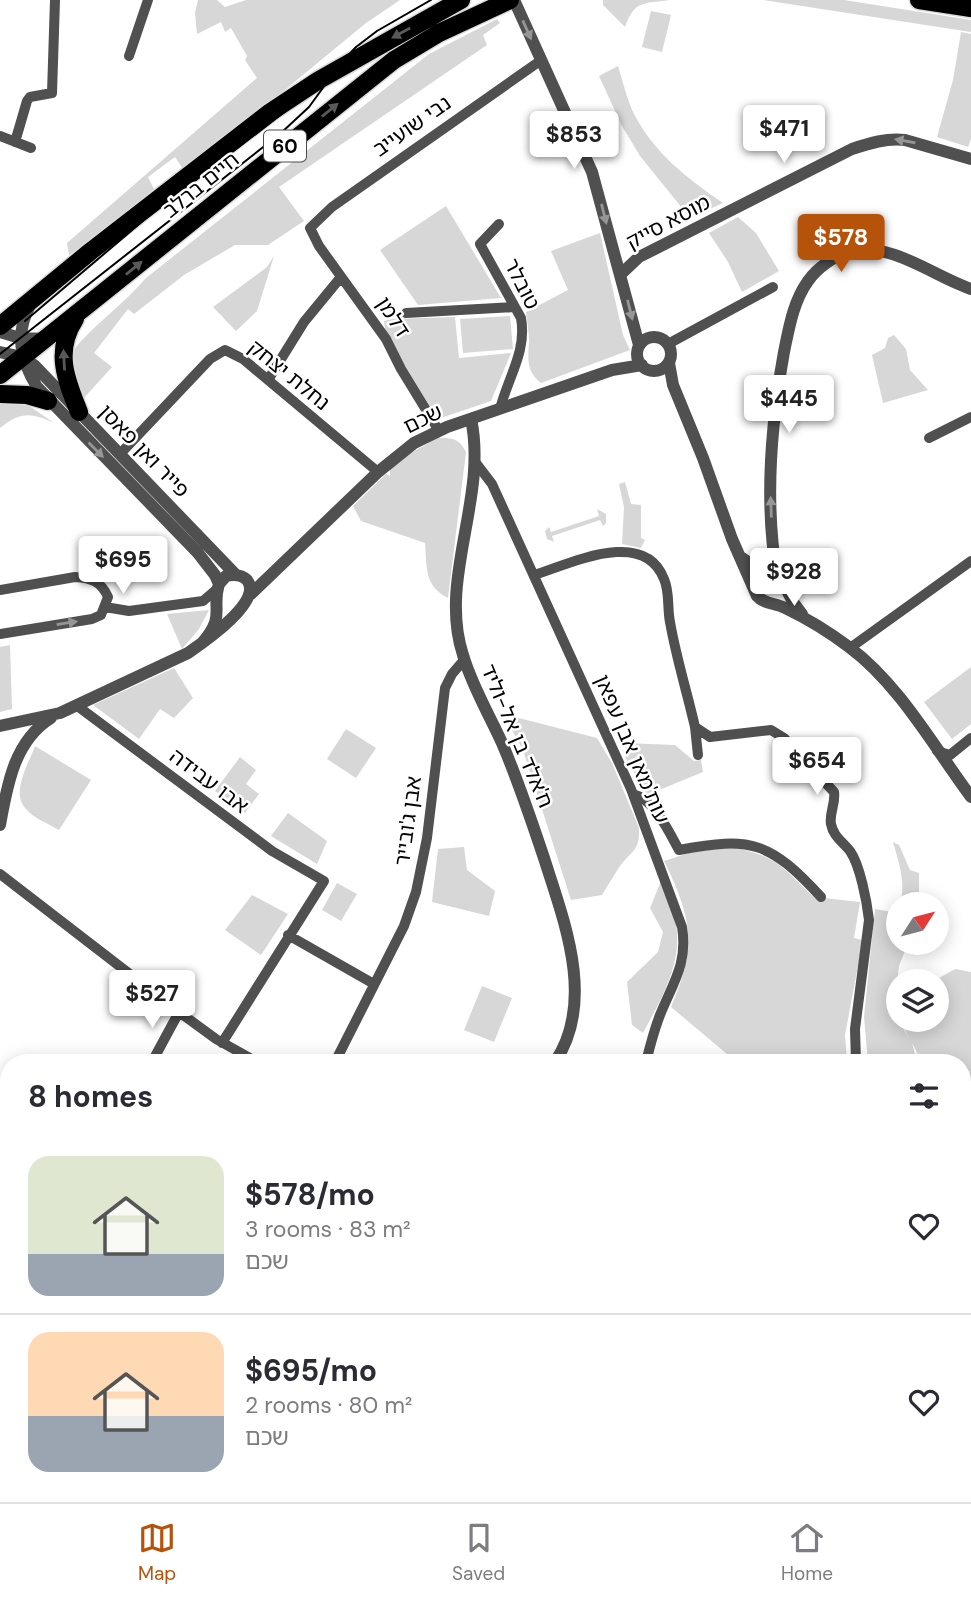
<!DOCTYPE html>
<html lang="en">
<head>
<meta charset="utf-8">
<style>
  :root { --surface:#fff; --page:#f7f7f7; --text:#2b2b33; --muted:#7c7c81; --line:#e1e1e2; --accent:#b45309 }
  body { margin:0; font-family:"DM Sans","Noto Sans Hebrew",sans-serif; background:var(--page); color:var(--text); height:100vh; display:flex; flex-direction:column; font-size:26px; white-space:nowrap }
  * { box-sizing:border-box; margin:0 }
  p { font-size:23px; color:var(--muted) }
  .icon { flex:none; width:38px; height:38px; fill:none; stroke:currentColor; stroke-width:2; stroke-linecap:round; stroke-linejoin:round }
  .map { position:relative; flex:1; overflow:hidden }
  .side { position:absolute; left:0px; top:1054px; width:971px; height:450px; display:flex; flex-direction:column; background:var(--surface); border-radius:28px 28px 0 0; box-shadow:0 4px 18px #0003 }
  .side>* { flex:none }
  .needle { width:46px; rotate:54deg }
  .fabs { position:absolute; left:886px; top:892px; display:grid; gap:14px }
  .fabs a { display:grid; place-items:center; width:63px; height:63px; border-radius:50%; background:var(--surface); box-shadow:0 4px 18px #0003; font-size:35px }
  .price { position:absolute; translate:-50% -60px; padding:0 16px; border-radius:7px; background:#fff; color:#222; font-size:23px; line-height:46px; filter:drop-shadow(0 2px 4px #0008) }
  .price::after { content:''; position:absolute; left:50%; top:42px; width:21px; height:16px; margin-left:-10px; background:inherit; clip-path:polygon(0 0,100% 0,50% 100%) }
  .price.active { background:var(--accent); color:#fff }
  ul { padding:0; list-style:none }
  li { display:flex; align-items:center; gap:21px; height:175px; padding:0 28px }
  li+li { border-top:2px solid var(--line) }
  li span { display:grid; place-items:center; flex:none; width:196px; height:140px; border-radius:21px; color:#555 }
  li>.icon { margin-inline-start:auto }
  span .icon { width:84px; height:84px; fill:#fffc; stroke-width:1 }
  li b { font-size:30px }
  h2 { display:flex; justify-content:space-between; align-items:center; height:84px; padding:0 28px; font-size:30px }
  .menu { display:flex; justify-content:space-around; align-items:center; height:98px; border-top:2px solid var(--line); background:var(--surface); font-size:19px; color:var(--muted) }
  .menu a { display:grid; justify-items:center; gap:4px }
  .menu .active { color:var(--accent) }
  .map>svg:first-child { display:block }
</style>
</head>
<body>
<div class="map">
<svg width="971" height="1502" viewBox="0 0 971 1502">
  <rect width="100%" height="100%" fill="#fff"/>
  <!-- green -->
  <path fill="#d7d7d7" d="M198,0h19l8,7 21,-7h154l-34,23 -181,149 -10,-15 -27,20 8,16 -87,62 -2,-12 190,-165 -12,-18 2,-4 -16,-28 -6,4 -4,-10 -24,12 -2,-21z
    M603,0h67c-28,4 -35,0 -45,27l-22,-22z
    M763,0h81l127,20v12z
    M651,11l20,4 -9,37 -20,-5z
    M497,19l3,4 -17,12 4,10 -208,142 25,34 -36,24h-33l-51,30 -50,39 -6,-5 -34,44 18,14 -28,31 -9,-13 -4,-32c22,-28 52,-48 75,-75l283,-224z
    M961,32l10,2v105l-3,8 -31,-10 16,-57z
    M618,66c5,16 9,33 16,48 21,40 53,64 89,89l-33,15 -50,-62 -18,-30 -23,-50z
    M446,206l55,92 -83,7 -38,-55z
    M738,217l18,16 23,38 -37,21 -14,-30 -19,-29z
    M600,233l23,102 7,15 -89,33c-15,-12 -13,-24 -12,-42 0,-9 -2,-19 -3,-29l42,-22 -17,-39z
    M274,256l-17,55 -21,20 -23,-24 54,-40z
    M510,316l3,33 -50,4 -3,-34z
    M455,317l4,41 52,-5 -20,48 -53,18 -52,-82 -2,-16 8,-2z
    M894,335l12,14 4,21 18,20 -45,13 -11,-48 13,-7 3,-10z
    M0,402l25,1 29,20c-23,-11 -34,-11 -54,5z
    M438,438c13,-1 22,1 28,14l-18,146c-24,-12 -21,-31 -23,-55l-64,-22 -8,-15 33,-32 4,2v-6l15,-14z
    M625,482l6,22 10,1v33l4,2 -4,8 -19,-4 2,-37 -5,-23z
    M597,509l9,5v9l-3,3 -3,-6 -48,16 2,6 -7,-3 -2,-8 4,-4 2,5 48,-16z
    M209,610l-10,19 -17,20 -15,-35z
    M10,645l2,64 -12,3v-65z
    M971,667v57l-19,15 -28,-37z
    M174,668l19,30 -19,20 -14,-9 -21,30 -46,-34z
    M503,714l94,24 15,25 27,65c1,23 -7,22 -19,38 -6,9 -12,19 -18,29l-31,5 -48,-150z
    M346,729l30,19 -20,30 -29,-19z
    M625,743l50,2 19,16 7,-1 2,12 -56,23 -22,-38z
    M35,746l56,34 -32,50c-10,-6 -26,-12 -33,-21 -16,-16 3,-46 9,-63z
    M240,757l16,13 -10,14 13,10 -14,19 -30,-22z
    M288,813l39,28 -10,23 -46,-28z
    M893,842l6,3 11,25 9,3v32h-19c6,-22 -1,-42 -7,-63z
    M464,847l3,23 28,21 -6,25 -57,-14 6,-53z
    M732,847c49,10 52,23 86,54l6,-3 36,4 -6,36 8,2 -1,10 -16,85 2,27h-127l7,-8 -56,-47c26,-60 22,-87 -7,-146l28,-9z
    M661,881c4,10 9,21 12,31 14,44 -10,84 -30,121l-11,-8 -5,-43 31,-30 5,-20 -13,-24z
    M337,883l20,11 -16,27 -19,-11z
    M252,895l36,19 -27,41 -36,-25z
    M875,909l23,4v30h10l-9,23 -5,44 15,29 -8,-19h35v-38h-4l23,-13 16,3v129l-8,-3 -1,-36h-40l-10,-19 5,19h-49l-4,-45z
    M482,986l30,12 -18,44 -30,-12z
    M971,1232v51l-8,2 -1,-51z"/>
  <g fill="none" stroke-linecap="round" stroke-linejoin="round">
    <!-- trunk casing -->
    <g stroke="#dbdbdb" stroke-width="21">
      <path id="trunk" d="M919,0l52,8
        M75,319c-21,32 -9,61 4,93
        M0,326l91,-75 178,-138 50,-33 142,-80
        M0,375l394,-315 45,-27 71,-33
        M0,394l27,1 21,6"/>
    </g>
    <!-- minor -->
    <path stroke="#505050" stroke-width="10" d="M129,56l19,-56
      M0,136l31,12
      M15,142l12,-41 3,-4 22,-4 3,-93
      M499,224l-19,20 41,74c6,34 -13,59 -21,91
      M406,313l109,-6
      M668,344l105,-57
      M268,380l36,-58 37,-45
      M439,431l-38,-62 -15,-30 -67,-93 -9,-18 22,-21 208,-146
      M929,438l42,-21
      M120,454l90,-95 15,-9 18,9 135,113
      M476,463l16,21 139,305 51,138c6,36 -9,56 -22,88 -6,15 -10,31 -14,47
      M534,575c36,-11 110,-48 130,4 6,13 3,29 6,43 6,35 17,70 25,105l15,10 61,-7 13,8 50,54c2,11 -5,21 -3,32 2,12 12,18 19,27 10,14 17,51 19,69l-14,109 1,33
      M0,590l75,-13c16,1 26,4 33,20l-7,18 -9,4 -92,15
      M105,607l24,4 74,-10 14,-12
      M850,648l121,-87
      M76,705l196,146 52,30 -102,162
      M695,727l3,28
      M937,751l13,4 21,-17
      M633,794c21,5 36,38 46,56 73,-14 91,-8 142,47
      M0,874l179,138 37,27 41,23
      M288,935l86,49
      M152,1062l27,-50
      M335,1062l69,-136 12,-34 11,-54 18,-150 7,-14 12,-14
      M962,1227l9,1
      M0,1305l9,-14
      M0,1413l9,19
      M962,1479l9,-7
      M39,1494l3,8
      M343,1494l1,8
      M464,1494v8
      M683,1494l2,8
      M224,1502l25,-8
      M941,1502l5,-8"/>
    <!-- tertiary -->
    <path stroke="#505050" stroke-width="12" d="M514,0l78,172 47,173
      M620,275l19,-18 213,-108c18,-6 34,-11 53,-9l66,19
      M30,305c-15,29 -10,54 7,82l161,166 17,22 4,9
      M0,332l20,6 26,1
      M637 354a17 17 0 1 1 34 0a17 17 0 1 1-34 0Z
      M0,352l22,5 12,8 202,210
      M669,363l4,22 30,73 29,81 25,57c7,8 18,7 28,12 23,11 44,24 64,39 50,37 85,100 122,150
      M471,419c17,79 -33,160 -8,236 9,31 26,59 39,88 16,37 29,76 42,115 20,63 52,143 11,204
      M742,558l14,10 24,9 13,25 9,12
      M777,575c-13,-73 -6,-151 7,-223 5,-24 9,-50 24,-71 9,-13 27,-26 43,-30 41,-9 82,25 120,38
      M251,594l127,-122 36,-29 33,-16 165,-57 30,-5
      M0,726l60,-13 128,-60c16,-11 76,-52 59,-73 -6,-6 -13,-6 -21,-4l-7,8c-8,25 7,31 -16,58
      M0,825c7,-39 14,-84 51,-107
      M559,1494l1,8"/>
    <!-- secondary -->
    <path stroke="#1d1d1d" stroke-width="14" d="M962,1370l9,-3
      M807,1502l8,-8"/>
    <!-- trunk -->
    <use href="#trunk" stroke="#000" stroke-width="18"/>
    <!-- tram -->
    <path stroke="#000" stroke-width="2" d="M25,321l119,-101 156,-120 17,-17
      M0,354l281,-221 28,-26 32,-44 15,-16 21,-16 54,-31"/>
  </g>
  <!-- one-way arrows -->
  <defs><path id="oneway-solid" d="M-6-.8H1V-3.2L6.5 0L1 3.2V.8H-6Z" transform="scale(1.75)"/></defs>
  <g fill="#969696">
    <use href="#oneway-solid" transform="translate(527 30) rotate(66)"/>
    <use href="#oneway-solid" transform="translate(905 141) rotate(-170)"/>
    <use href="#oneway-solid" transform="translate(604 214) rotate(76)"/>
    <use href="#oneway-solid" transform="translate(630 310) rotate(76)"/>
    <use href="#oneway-solid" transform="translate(96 450) rotate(45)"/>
    <use href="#oneway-solid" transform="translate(771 507) rotate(-92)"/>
    <use href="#oneway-solid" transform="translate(67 623) rotate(-9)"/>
  </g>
  <g fill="#595959">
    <use href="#oneway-solid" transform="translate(401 33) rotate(151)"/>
    <use href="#oneway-solid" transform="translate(330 110) rotate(-39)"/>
    <use href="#oneway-solid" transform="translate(134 268) rotate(-39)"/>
    <use href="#oneway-solid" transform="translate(64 360) rotate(-93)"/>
  </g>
  <g text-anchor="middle" stroke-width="5" stroke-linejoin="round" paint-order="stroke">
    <!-- shield labels -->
    <rect fill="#fff" stroke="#4c4c4c" stroke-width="2" x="264" y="130.5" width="42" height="31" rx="5"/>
    <g font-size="19" font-weight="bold" fill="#000">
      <text x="285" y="153">60</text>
    </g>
    <!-- street labels -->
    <g font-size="21" fill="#000" stroke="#fff">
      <text transform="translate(412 126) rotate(-35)" y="7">נבי שועייב</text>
      <text transform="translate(201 185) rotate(-39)" y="7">חיים ברלב</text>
      <text transform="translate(668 222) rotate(-28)" y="7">מוסא סייק</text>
      <text transform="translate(522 284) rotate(63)" y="7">טובלר</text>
      <text transform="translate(393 317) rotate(57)" y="7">דלמן</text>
      <text transform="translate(289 375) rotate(39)" y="7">נחלת יצחק</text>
      <text transform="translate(423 419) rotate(-26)" y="7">שכם</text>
      <text transform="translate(144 451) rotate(46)" y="7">פייר ואן פאסן</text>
      <text transform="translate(517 736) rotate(67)" y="7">ח'אלד בן אל-וליד</text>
      <text transform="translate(632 749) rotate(67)" y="7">עות'מאן אבן עפאן</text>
      <text transform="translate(209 781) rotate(37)" y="7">אבו עבידה</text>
      <text transform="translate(408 821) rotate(-82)" y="7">אבן ג'ובייר</text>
    </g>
  </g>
</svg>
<div class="fabs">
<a><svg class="needle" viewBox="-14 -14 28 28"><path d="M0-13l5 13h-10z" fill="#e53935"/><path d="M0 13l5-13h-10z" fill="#7c7c81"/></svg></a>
<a><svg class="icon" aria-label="layers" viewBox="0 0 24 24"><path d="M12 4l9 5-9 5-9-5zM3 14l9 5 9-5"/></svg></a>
</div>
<b class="price" style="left:784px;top:165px">$471</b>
<b class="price" style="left:574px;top:171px">$853</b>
<b class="price active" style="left:841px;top:274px">$578</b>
<b class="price" style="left:789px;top:435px">$445</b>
<b class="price" style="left:123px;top:596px">$695</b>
<b class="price" style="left:794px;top:608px">$928</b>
<b class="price" style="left:817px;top:797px">$654</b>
<b class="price" style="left:152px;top:1030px">$527</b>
<section class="side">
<h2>8 homes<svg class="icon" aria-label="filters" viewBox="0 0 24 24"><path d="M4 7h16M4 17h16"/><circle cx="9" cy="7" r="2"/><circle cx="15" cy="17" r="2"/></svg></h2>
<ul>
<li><span style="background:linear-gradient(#dfe7d0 70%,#9aa5b1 0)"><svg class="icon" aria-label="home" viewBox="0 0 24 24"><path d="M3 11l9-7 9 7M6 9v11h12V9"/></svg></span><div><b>$578/mo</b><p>3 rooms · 83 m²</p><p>שכם</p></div><svg class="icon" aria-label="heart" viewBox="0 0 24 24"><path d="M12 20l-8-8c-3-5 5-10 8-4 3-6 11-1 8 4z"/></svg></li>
<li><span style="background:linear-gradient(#ffd9b3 60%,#9aa5b1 0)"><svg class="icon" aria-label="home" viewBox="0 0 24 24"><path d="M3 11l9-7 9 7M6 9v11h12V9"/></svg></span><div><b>$695/mo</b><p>2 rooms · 80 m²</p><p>שכם</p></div><svg class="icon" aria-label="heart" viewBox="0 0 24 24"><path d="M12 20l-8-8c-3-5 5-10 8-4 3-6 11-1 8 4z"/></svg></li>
</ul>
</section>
</div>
<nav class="menu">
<a class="active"><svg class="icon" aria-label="map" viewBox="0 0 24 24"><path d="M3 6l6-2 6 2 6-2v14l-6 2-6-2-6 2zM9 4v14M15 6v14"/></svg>Map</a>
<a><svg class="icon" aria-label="saved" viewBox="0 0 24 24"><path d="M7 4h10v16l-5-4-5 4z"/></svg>Saved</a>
<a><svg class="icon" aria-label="home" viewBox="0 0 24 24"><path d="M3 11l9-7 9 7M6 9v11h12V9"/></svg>Home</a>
</nav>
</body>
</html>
